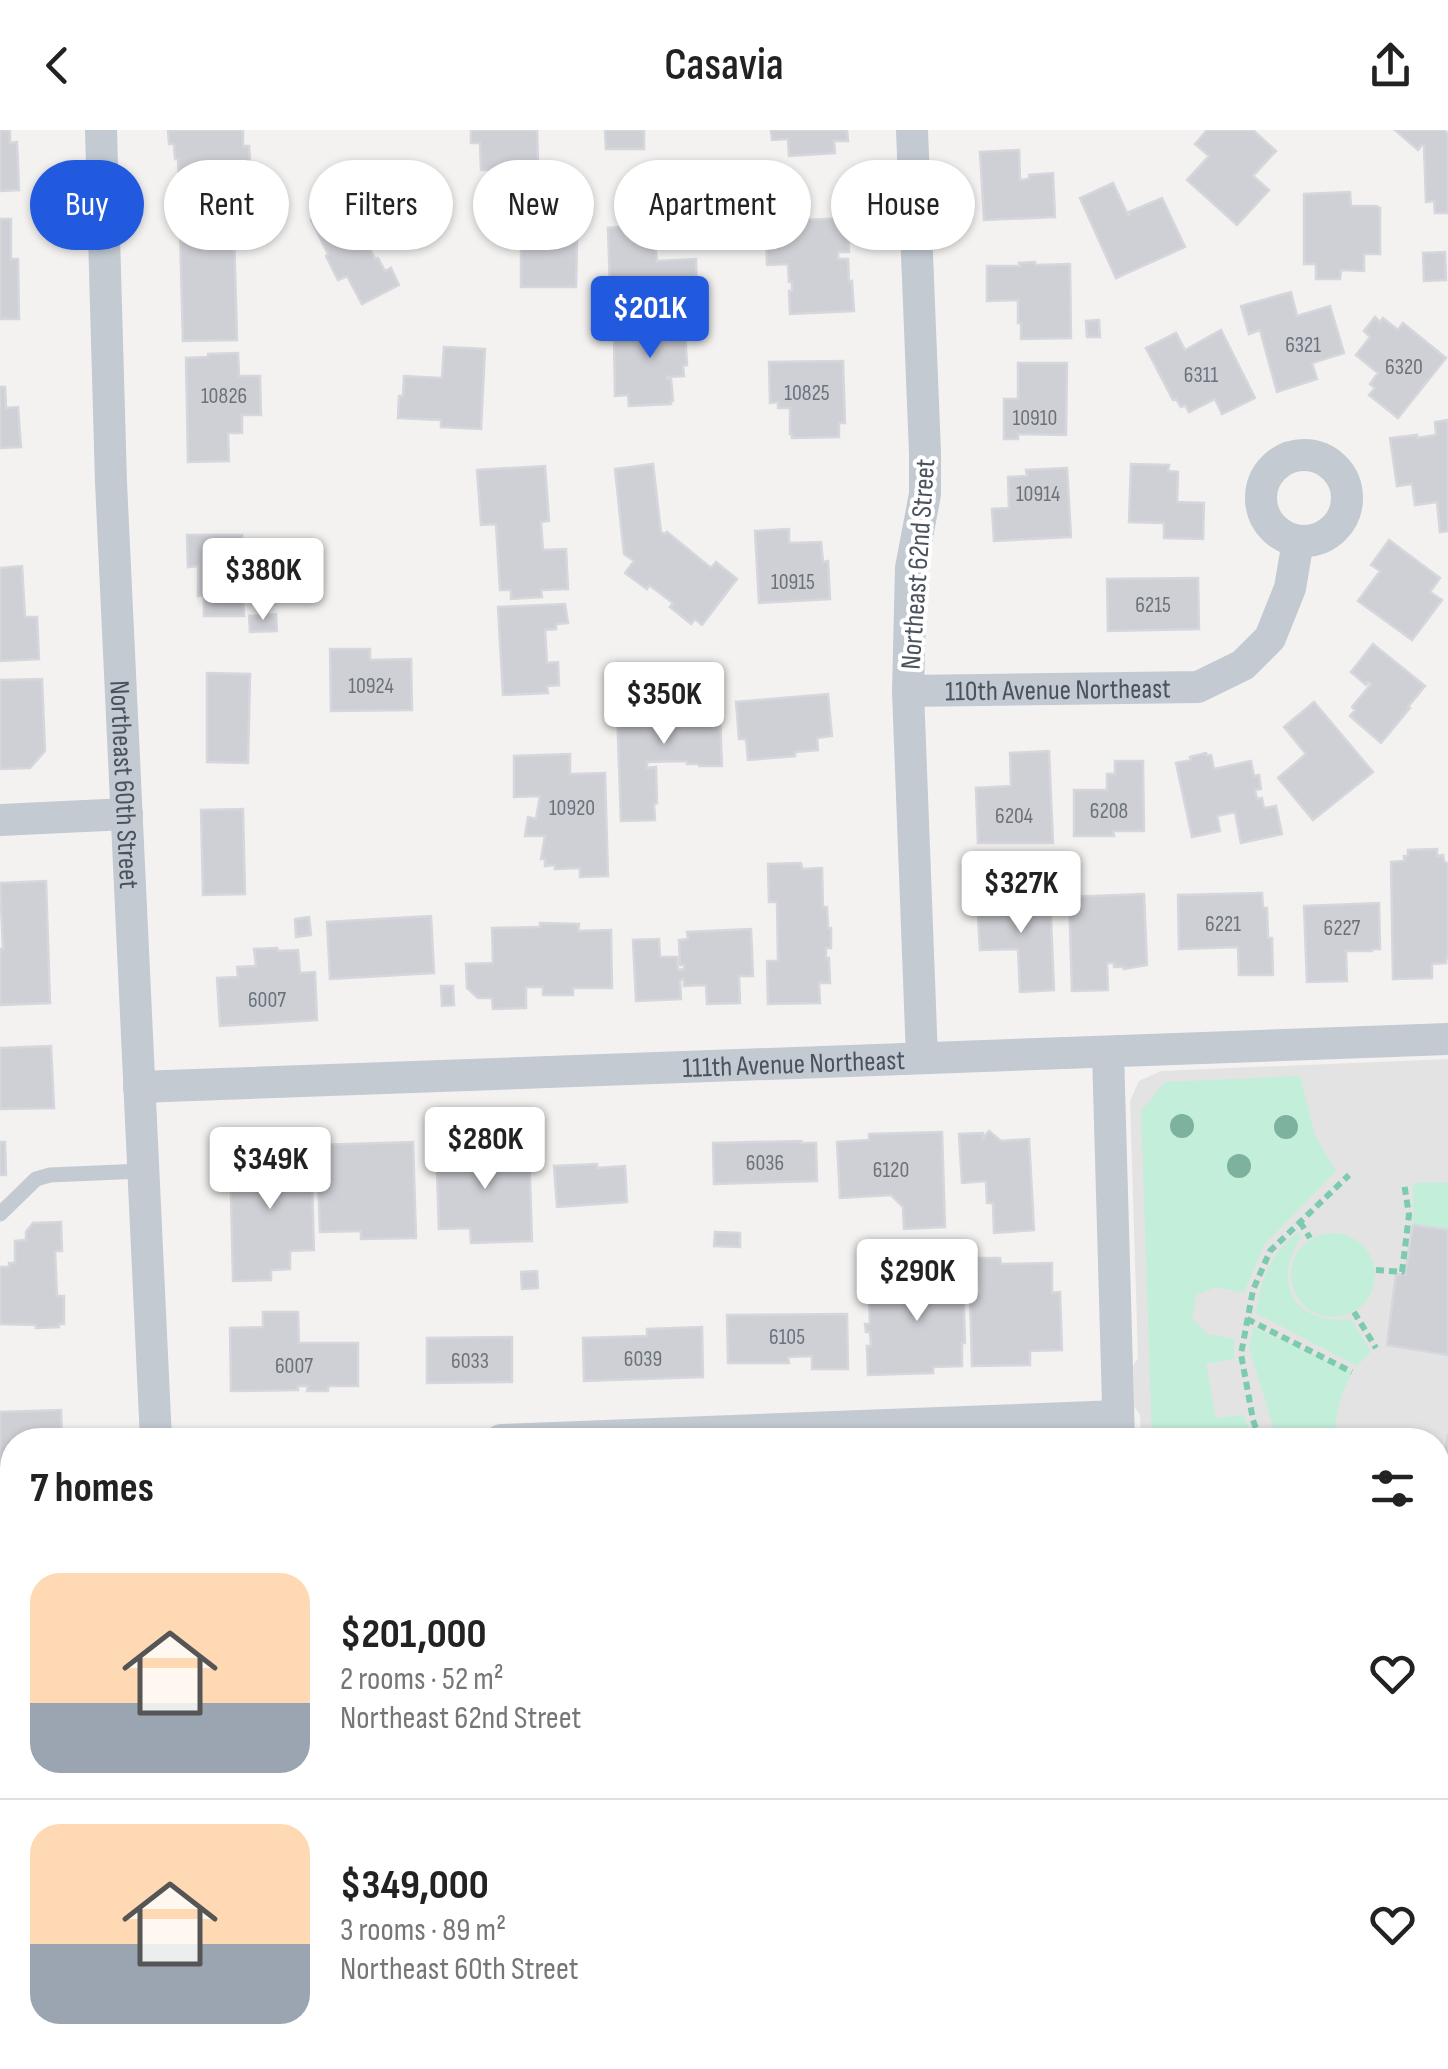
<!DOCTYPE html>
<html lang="en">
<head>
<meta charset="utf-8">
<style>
  :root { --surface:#fff; --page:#f2f2f2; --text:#222; --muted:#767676; --line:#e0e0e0; --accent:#215ade }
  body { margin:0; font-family:"Sofia Sans Condensed",sans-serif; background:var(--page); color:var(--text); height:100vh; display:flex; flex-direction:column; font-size:38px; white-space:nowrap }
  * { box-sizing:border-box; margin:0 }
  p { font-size:32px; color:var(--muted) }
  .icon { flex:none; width:55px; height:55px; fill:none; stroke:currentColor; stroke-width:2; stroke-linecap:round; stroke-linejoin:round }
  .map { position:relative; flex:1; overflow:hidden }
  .side { position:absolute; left:0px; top:1298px; width:1450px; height:642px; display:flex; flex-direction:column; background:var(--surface); border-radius:40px 40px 0 0; box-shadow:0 2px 8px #0004 }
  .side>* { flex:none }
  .hud { position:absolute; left:30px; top:30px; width:1390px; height:90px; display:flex; gap:20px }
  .price { position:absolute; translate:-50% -85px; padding:0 22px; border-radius:10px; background:#fff; color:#222; font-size:32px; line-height:65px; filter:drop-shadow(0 2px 5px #0008) }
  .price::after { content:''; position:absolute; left:50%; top:60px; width:30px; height:22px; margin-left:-15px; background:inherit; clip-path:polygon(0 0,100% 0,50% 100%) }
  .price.on { background:var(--accent); color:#fff }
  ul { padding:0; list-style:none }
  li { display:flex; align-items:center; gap:30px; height:250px; padding:0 30px }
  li+li { border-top:2px solid var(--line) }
  li span { display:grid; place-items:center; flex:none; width:280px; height:200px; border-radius:30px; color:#555 }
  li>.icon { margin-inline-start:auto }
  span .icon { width:120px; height:120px; fill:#fffc; stroke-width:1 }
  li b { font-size:42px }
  h2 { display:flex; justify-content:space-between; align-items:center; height:120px; padding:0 30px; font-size:42px }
  .tag { padding:0 35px; border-radius:45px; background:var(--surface); box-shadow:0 2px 8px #0004; font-size:35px; line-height:90px }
  .tag.on { background:var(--accent); color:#fff }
  header { display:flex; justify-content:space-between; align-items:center; height:130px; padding:0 30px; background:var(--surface); font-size:45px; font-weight:600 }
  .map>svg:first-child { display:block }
</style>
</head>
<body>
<header><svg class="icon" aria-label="back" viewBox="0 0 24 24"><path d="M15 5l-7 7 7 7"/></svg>Casavia<svg class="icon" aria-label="share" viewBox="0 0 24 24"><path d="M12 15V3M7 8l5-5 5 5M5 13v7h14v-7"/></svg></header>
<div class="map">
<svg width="1448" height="1939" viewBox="0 0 1448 1939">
  <rect width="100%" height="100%" fill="#f3f2f1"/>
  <!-- education -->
  <path fill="#e4e3e3" d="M1448,929v938h-10v-557h-297l-1,-25 -6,-9 -1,-40 5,-8 -8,-257 9,-20 22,-10z"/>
  <!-- green -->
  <path fill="#c3eed9" d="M1300,946l15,59 21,36 -72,74 -20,48 -28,-6 -20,8 -4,23 15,16 27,5v20l-28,5 10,54 27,-3 10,25h-101l-11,-329 24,-29z
    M1448,1052v48l-35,-5v-42z
    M1297,1102l4,5c-30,46 -6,89 50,82l20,33 -14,14 -101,-53c5,-36 14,-57 41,-81z
    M1291 1145a42 42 0 1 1 84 0a42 42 0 1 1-84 0Z
    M1254,1197l98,45c-11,22 -18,43 -16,68h-59l-28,-93z"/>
  <!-- building -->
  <path fill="#ced0d5" stroke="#d6d7dc" stroke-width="2.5" d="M0,0h10v13l7,-1 2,48 -19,1z
    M168,0h75v16h6l2,33h-9l1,27 -32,1v-6l-31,1 -2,-43h-3l-1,-15h-5z
    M471,0h66l1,32 -25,1v6l-32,1 -1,-27h-9z
    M605,0h39v19h-38z
    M771,0h76l1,11h-14l1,12 -46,3 -1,-17 -16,1z
    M1207,0h46l23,21 -23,25 16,14 -32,35 -50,-45 22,-24 -14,-12z
    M1395,0h49l4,4v79h-13l-1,-12 -8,1 -2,-56 -2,-1 -4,5z
    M1019,20l1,30 9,-1v-4l24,-2 2,44 -71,3 -4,-68z
    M1113,53l15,32 2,-1 -1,-2 33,-14 23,49 -69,31 -36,-80z
    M518,62l60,1 -2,94h-55v-55h-3z
    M1350,62l1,14h25l4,2v46h-16v17l-23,-1 -1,9h-24v-15h-12v-70z
    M353,70l13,24 -7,3 16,32 3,-1 7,13 6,-3 8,17 -37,19 -15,-28 -9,4 -12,-24 2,-2 -17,-34z
    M649,78l1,13h9l1,14h-6l3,26 39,-2 1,35 -38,2v-11l-49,2 -2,-59 12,-1v-18z
    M847,88l2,34h-11v7h10l1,23 3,-1 2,30 -64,3 -1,-23h3v-9h-3l-1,-18 -21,1 -1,-36 38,-2v-7z
    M0,89h11v40h7l1,60h-19z
    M234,101l3,109 -54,1 -3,-109z
    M1445,122l1,28 -22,1 -1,-28z
    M1035,132v3l35,-1 1,74 -50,1v-16h-3v-23l-31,1v-35h33l-1,-3z
    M1291,162l6,24 33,-10 14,47 -32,10 5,16 -40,13 -17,-62 -11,4 -8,-28z
    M684,187l3,48 -4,1 1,10 -17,1v2h4l2,22h-3l1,3 -42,2 -1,-11 -13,1 -1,-60 27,-1 -1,-15z
    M1375,187l5,5 3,-4 15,12 5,-7 43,35 -48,60 -29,-23 6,-7 -5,-4 8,-11 -22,-18 14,-18 -6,-6z
    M1099,190l1,17h-13l-1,-16z
    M1221,200l34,68 -33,16 -7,-15 -26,13 -4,-7 -4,2 -5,-8 -3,1 -27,-52 30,-15 9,17z
    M444,217l41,2 -4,80 -40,-2v-7l-43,-2 1,-22h4l1,-20 38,2z
    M238,223l1,23h21l1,39h-19v18h-14l1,28 -41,1 -2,-104 22,-1v-3z
    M843,231l2,62h-6v14l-47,1v-4h-2v-26h-12v-6l-8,1 -1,-41z
    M1018,233h49l-1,72 -48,-1v5h-14v-40h14z
    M0,257h5l1,21 12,-1 3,40 -21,1z
    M1448,290v111l-8,1 -3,-30 -22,3 -3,-21 -15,2 -7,-48 27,-3v3l19,-3 -1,-13z
    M653,334l8,68 4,2 2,-2 44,36 5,-6 21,17 -35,46 -7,-6 -4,5 -21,-17 3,-4 -24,-18 -2,4 -22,-16 9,-12 -10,-7 -9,-85z
    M1131,334l38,1 -1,6 10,1 -1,30 27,1 -1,36 -39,-1v-15l-35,-1z
    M545,336l4,55 -8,1 2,28 23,-1 2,40 -27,1 1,7 -31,2v-9h-11l-4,-66 -15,1 -4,-55z
    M1067,338l4,69 -77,4 -2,-32 17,-1 -1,-31 19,-1 -1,-6z
    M789,399v14l32,-1 2,20 5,-1 2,38 -71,4 -4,-72z
    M187,405h55l1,22 28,-1 1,42h-29l1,18h-40v-21l-6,1v-30l-10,1z
    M1389,410l51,38 -10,14 12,8 -30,40 -54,-39 22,-30 -9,-6z
    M22,436l3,51h12l2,42 -39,2v-93z
    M1198,448l1,51 -91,2 -1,-52z
    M565,474l3,19 -12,1v5l-11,1 2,33 11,-1 1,23 -12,1 1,7 -45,2 -5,-88z
    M276,484l1,17 -27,1 -1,-16z
    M1373,514l52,42 -17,21 2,1 -29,35 -31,-27 5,-6 -3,-3 19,-23 -3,-2 -2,3 -15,-13z
    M330,519h40v11l41,-1 1,51 -81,1z
    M207,543l43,1 -2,89 -41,-1z
    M42,549l3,72 -15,17 -30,1v-89z
    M719,561l3,75h-23l-1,-2h-11v-3l-40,1v6l9,-1 1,36 -3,1 1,16 -34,1 -4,-112h15v-3l12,-1 2,3 30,-1 -1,-5 17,-1v-9z
    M828,564l4,42 -15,2 1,12 -23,2v4l-47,4 -2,-21h-7l-3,-37z
    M1314,572l59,70 -60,48 -35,-42 28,-24 -22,-27z
    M1049,621l4,92h-75l-2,-55 35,-2 -1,-33z
    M1206,623l1,3 4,-1 3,14 37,-8 3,15 5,-1 2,14 -6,1 2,9 5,-1 2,10 12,-2 6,28 -41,9 -6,-31 -18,4 3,15 -28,6 -16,-74 15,-3 -1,-3z
    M570,624v20l35,-1 3,103 -28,1v-9l-25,1v-4l-10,1v-7h-4l4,-23h-20l3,-19 8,2 4,-23 -26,1v-41z
    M1115,631h28l1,70h-31l1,5h-40v-46h33v-16h8z
    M243,679l2,85 -42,1 -2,-85z
    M1437,719v7l6,-1 1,6 4,3v95h-2v4l-14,1v14l-39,1 -2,-117 13,-1v-5h4v-6z
    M801,733l1,6 20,-1 1,39h4l1,21h3v20h-5v10h3l1,25h-11l1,20 -52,1 -1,-43h11l-1,-59h-8l-1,-38z
    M46,751l4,122 -50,2v-56h3l-3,-66z
    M1262,763l1,15h4l1,30h4l1,37h-34l-1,-28 -59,2 -1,-54z
    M1144,764l3,71 -23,4v-2h-10v-4h-7l1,27 -36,1 -3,-94z
    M1050,766l4,94 -34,2 -2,-43 -38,1 -3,-51z
    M1379,773l1,46h-8v2h-26l1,30 -40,1 -3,-76z
    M431,786l3,57 -104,6 -3,-57z
    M309,787l2,18 -15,2 -1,-18z
    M540,793l39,1 -1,7 33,-1 1,58h-39v7h-30v-8h-17v21l-33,1 -1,-11h-14l-11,-10 -1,-24 27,-1 -1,-35 48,-1z
    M751,799l2,47h-14l1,27 -33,1 -1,-19 -22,1v-7l-4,1 1,19 -45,2 -3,-61 26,-1 1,18h17l1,13 6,-1v-4h-4l-1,-25 9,-1 -1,-7z
    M277,818l1,3 20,-1 2,23 15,-1 2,48 -97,6 -3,-48 21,-1 -1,-10 19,-1 -2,-17z
    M441,856h12l1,19 -12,1z
    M51,916l3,62 -54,1v-61z
    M989,1001l12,10 28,-2 5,91 -40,3 -1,-30h-6l-1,-22 -24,2 -3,-49 24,-1v5z
    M942,1002l3,95 -41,2 -1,-22 -12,-12 -51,3 -3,-56 32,-2v-6z
    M801,1011v2h15l1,38 -103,3 -1,-41z
    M0,1012h5l1,33h-6z
    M413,1012l3,96 -55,1v-8l-41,1 -3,-87z
    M501,1013v6l28,-1 3,93 -61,2 -1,-15 -31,1 -3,-84z
    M311,1021l3,99 -24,1v18l-19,1v10l-38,1 -3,-126z
    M597,1034v4l28,-2 2,36 -70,5 -3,-41z
    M61,1092l1,29h-7l2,45h7v28h-5v3l-23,1v-3l-36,-1v-57h9v-4h6v-22l11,-1v-8l7,-9z
    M1413,1095l35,5v125l-61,-10 9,-71 9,1z
    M715,1102l25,1v14l-26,-1z
    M978,1128h22l1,6 51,-1v30l8,-1 2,58 -32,1v14l-58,1 -2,-72 10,-1z
    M537,1141l1,17 -16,1 -1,-17z
    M946,1142v2l15,-1v12h2l2,58h-3v23l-29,1v6l-65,2 -1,-29h4l-1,-14h-4l-1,-8h5l-1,-32h3v-2l21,-1 -1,-16z
    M263,1182h35l1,31h59v43h-30v5h-21l1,-5h-10v4l-67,1 -1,-63 33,-1z
    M847,1184l1,55h-36v-13l-24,1 1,6h-61l-1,-48z
    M702,1197l1,50 -119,4 -1,-43 64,-2v-7z
    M512,1207v45l-85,1v-45z
    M61,1280l1,30h-50v26h-12v-54z
    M1448,1304v307l-10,-2v-232l5,1 4,-32 -6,-1z
    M11,1394h1v80l-12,1v-76l11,-1z
    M0,1849h12v58h-12z
    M271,1928h80v11h-80z
    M948,1928h67l16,11h-86l-4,-3z
    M1057,1928h86v11h-86z
    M1235,1928h126v11h-125z
    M1371,1928h43v11h-43z
    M679,1934h35v5h25h-60z"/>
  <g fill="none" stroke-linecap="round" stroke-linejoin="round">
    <!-- path -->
    <path stroke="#7ccbaf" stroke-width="6" stroke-dasharray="8 5" stroke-linecap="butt" d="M1300,1092l10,16
      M1376,1140l26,2 7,-57 -5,-32
      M1354,1182l22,36
      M1247,1189l105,53
      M1260,1310l-7,-20 -12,-66 12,-64 17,-39 79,-76"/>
    <!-- service -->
    <path stroke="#c3cad2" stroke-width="15" d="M0,1084l36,-35 14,-4 92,-4"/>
    <!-- minor -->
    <g stroke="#c3cad2" stroke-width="32">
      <path id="s1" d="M101,0l10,352 45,958"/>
      <path d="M912,0l13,323v41l-14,74 -3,123 14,367"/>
      <circle cx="1304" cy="368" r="43"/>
      <path id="s2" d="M908,561l290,-4 45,-22 27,-27 20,-50 8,-47"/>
      <path d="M0,690l127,-6"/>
      <path d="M1108,922l11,388"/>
      <path id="s3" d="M139,957l1309,-48"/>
      <path d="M501,1310l617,-24"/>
      <path d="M0,1526l12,-1"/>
      <path d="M168,1928v11"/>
      <path d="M612,1928l1,11"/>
    </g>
  </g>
  <!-- trees -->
  <g fill="#7cb29e">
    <circle cx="1182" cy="996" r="12"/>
    <circle cx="1286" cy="997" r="12"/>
    <circle cx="1239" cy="1036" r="12"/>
  </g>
  <g text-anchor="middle" stroke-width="8" stroke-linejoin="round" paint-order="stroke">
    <!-- number labels -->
    <g font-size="22" fill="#6b727c">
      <text x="1303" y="222">6321</text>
      <text x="1404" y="244">6320</text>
      <text x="1201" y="252">6311</text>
      <text x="807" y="270">10825</text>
      <text x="224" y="273">10826</text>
      <text x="1035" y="295">10910</text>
      <text x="1038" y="371">10914</text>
      <text x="793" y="459">10915</text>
      <text x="1153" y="482">6215</text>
      <text x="371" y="563">10924</text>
      <text x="572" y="685">10920</text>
      <text x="1109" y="688">6208</text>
      <text x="1014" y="693">6204</text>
      <text x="1223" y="801">6221</text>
      <text x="1342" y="805">6227</text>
      <text x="267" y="877">6007</text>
      <text x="765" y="1040">6036</text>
      <text x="891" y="1047">6120</text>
      <text x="787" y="1214">6105</text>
      <text x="643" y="1236">6039</text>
      <text x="470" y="1238">6033</text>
      <text x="294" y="1243">6007</text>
    </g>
    <!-- street labels -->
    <g font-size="28" fill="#4a525e" stroke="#fff">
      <text transform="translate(917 434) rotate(-86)" y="10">Northeast 62nd Street</text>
      <text dy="10" stroke="none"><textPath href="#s2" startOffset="150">110th Avenue Northeast</textPath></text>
      <text dy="10" stroke="none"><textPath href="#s1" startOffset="655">Northeast 60th Street</textPath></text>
      <text dy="10" stroke="none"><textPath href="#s3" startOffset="655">111th Avenue Northeast</textPath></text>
    </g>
  </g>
</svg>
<b class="price on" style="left:650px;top:231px">$201K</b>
<b class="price" style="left:263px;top:493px">$380K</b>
<b class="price" style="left:664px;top:617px">$350K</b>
<b class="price" style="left:1021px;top:806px">$327K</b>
<b class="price" style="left:485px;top:1062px">$280K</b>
<b class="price" style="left:270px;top:1082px">$349K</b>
<b class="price" style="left:917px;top:1194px">$290K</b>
<div class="hud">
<a class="tag on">Buy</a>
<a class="tag">Rent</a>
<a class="tag">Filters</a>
<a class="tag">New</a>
<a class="tag">Apartment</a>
<a class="tag">House</a>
</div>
<section class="side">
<h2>7 homes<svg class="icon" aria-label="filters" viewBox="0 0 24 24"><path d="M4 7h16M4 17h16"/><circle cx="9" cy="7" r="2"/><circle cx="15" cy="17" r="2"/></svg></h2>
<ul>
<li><span style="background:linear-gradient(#ffd9b3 65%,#9aa5b1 0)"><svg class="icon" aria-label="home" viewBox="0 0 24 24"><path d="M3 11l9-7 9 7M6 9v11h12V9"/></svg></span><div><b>$201,000</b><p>2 rooms · 52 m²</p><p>Northeast 62nd Street</p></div><svg class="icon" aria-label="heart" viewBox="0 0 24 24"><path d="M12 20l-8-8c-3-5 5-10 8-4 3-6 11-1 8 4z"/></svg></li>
<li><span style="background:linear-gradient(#ffd9b3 60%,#9aa5b1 0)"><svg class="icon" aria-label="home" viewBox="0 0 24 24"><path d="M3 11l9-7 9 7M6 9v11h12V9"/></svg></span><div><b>$349,000</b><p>3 rooms · 89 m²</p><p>Northeast 60th Street</p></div><svg class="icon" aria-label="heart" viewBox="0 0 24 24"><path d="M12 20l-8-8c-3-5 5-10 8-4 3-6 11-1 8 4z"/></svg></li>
</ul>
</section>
</div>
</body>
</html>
